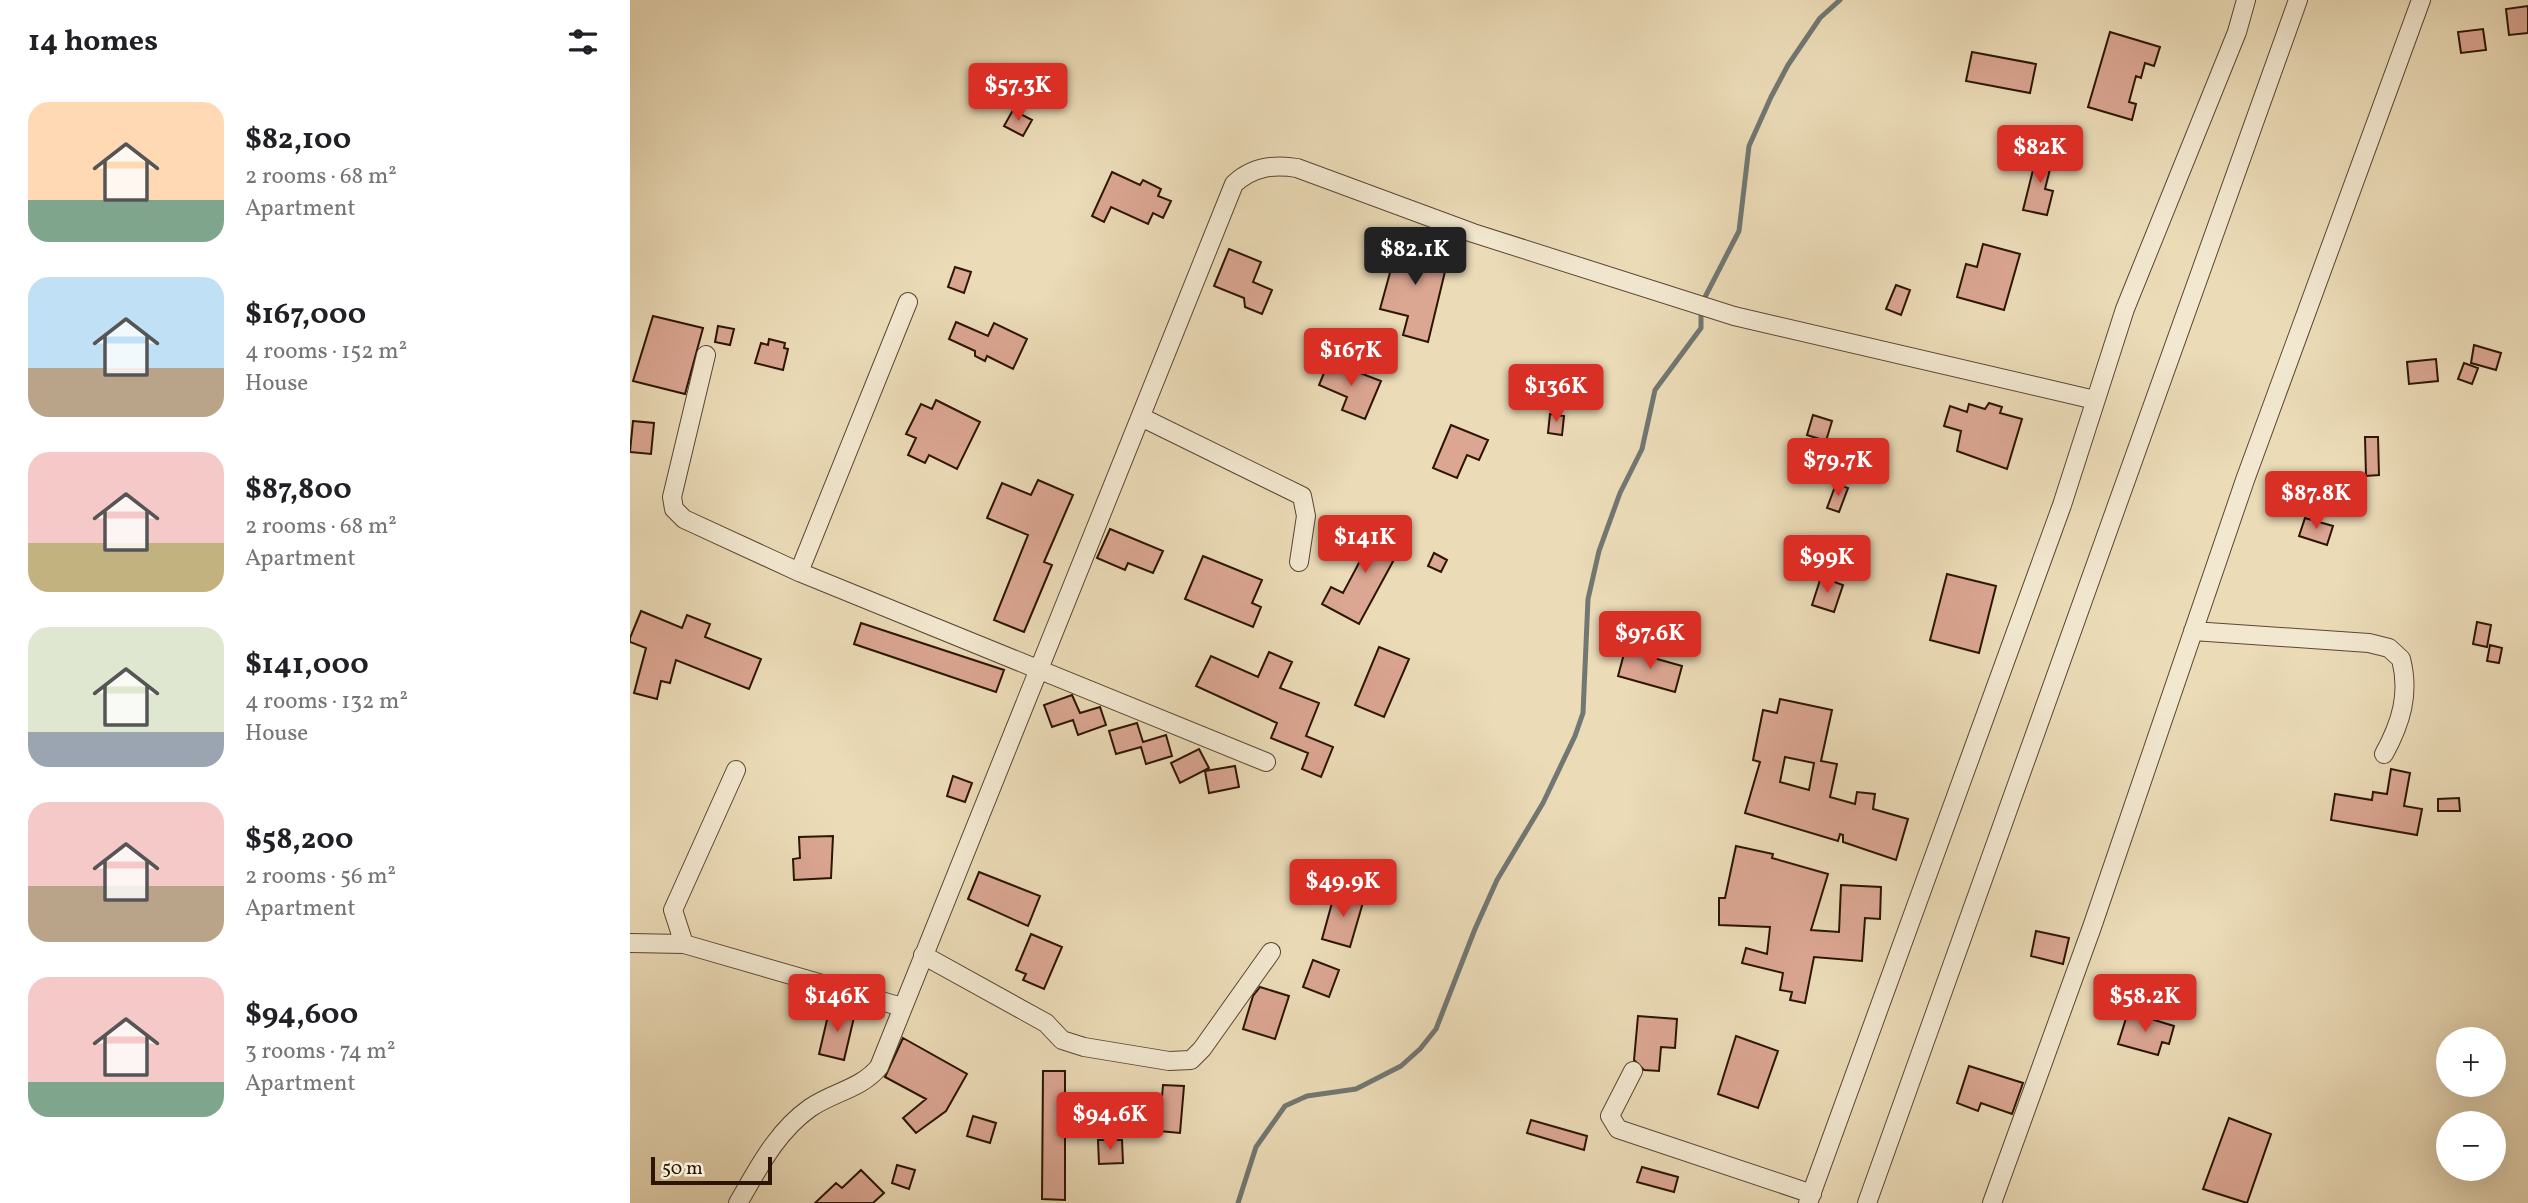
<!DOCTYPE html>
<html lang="en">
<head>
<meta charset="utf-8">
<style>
  :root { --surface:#fff; --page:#f2f2f2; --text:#202124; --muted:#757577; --accent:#d93025 }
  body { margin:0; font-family:Vollkorn,serif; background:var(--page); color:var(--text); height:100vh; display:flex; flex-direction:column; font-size:26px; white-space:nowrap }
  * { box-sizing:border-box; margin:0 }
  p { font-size:23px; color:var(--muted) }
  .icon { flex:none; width:38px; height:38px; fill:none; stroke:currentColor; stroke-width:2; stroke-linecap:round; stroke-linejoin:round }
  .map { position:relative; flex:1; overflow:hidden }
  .side { display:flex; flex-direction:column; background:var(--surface); width:630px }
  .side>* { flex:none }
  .buttons { position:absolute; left:1806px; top:1027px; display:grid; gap:14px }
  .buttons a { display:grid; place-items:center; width:70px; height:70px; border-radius:50%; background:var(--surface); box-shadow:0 7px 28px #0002; font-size:35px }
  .scale { position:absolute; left:21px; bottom:18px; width:121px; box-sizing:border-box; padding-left:7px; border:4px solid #2c1504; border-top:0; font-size:19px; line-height:24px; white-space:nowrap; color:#2c1504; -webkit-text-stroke:5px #f2e8d0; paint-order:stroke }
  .price { position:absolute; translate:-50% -60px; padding:0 16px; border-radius:7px; background:var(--accent); color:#fff; font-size:23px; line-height:46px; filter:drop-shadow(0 2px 4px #0008) }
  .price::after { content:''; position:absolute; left:50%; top:42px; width:21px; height:16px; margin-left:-10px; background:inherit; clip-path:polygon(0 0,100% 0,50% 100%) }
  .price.current { background:#222; color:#fff }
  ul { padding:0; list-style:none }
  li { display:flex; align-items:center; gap:21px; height:175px; padding:0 28px }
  li span { display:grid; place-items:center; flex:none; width:196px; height:140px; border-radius:21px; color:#555 }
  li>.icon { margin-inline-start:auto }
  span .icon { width:84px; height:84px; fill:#fffc; stroke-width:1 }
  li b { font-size:30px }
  h2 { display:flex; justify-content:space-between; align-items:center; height:84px; padding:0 28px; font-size:30px }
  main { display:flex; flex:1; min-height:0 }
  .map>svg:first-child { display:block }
</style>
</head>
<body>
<main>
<section class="side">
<h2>14 homes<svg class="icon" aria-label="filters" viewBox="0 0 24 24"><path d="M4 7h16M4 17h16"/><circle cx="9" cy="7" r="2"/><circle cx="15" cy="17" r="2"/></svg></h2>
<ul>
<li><span style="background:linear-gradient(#ffd9b3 70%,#7fa58c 0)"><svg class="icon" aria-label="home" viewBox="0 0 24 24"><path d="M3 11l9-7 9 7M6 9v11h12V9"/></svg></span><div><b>$82,100</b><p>2 rooms · 68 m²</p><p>Apartment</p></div></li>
<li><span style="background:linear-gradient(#bfe0f5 65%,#b9a48a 0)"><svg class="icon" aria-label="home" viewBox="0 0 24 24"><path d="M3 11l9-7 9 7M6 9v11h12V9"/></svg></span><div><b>$167,000</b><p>4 rooms · 152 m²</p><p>House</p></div></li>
<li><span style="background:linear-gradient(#f6c9c9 65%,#c2b280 0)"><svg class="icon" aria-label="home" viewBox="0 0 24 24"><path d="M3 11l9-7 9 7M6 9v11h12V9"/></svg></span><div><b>$87,800</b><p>2 rooms · 68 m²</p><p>Apartment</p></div></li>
<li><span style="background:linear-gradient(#dfe7d0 75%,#9aa5b1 0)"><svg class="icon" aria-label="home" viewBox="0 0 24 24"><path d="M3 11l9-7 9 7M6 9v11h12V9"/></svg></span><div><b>$141,000</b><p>4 rooms · 132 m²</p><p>House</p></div></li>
<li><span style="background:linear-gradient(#f6c9c9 60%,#b9a48a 0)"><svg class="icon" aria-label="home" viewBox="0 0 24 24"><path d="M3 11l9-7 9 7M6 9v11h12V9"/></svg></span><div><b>$58,200</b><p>2 rooms · 56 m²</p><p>Apartment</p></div></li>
<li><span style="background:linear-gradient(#f6c9c9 75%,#7fa58c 0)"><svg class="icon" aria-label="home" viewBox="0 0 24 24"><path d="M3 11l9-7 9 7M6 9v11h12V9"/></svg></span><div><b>$94,600</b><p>3 rooms · 74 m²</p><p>Apartment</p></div></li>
</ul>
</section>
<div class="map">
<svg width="1898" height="1203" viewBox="0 0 1898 1203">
  <rect width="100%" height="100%" fill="#ebdbb7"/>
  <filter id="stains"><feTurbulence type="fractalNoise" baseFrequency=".00286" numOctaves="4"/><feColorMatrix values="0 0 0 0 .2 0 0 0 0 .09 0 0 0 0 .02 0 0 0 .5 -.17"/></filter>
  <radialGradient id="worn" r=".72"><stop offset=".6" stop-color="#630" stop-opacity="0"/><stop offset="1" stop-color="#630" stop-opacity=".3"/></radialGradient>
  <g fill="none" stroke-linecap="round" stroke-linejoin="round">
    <!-- stream -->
    <path stroke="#717772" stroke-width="5" d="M1074,299l35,-68 10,-85 22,-49 17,-32 32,-47 20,-18
      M608,1203l18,-56 29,-41 22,-10 49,-7 45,-23 19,-17 16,-20 39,-100 22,-49 46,-77 32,-67 8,-23 5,-114 11,-48 21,-58 22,-44 13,-59 46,-62v-12"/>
  </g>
  <!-- building -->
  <path fill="#dba692" stroke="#2c1504" stroke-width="2" fill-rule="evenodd" d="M1898,6v27l-19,2 -3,-26z
    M1853,29l3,21 -25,3 -3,-21z
    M1480,32l50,15 -6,19 -9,-3 -4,15 -5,-2 -7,26 7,2 -4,16 -44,-13z
    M1342,52l64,12 -6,29 -64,-12z
    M383,110l19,10 -9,16 -19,-10z
    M1408,150l16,3 -9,36 8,2 -6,24 -24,-5z
    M482,172l28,13 3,-5 18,9 -3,7 13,5 -8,17 -10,-5 -5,11 -37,-17 -7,15 -12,-6z
    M769,240l50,15 -21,87 -25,-7 5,-19 -28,-7z
    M1353,244l37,10 -16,56 -47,-13 9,-33 11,3z
    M599,249l32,13 -8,20 19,8 -10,24 -17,-7 -1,-9 -30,-12z
    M325,267l16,5 -7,21 -16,-6z
    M1266,285l14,5 -9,25 -15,-6z
    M23,316l50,12 -18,66 -52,-13z
    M326,322l32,14 6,-13 33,16 -14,30 -26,-13 -2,5 -10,-5v-5l-26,-12z
    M88,326l16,3 -4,16 -15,-3z
    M139,339l16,4 -1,5 4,1 -5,21 -28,-7 6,-20 7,2z
    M1844,345l27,8 -5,17 -25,-7z
    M1806,359l2,22 -29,3 -2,-22z
    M699,361l52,20 -16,38 -23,-9 5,-13 -28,-12z
    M1834,363l14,5 -6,16 -14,-5z
    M306,400l44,22 -23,47 -28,-14 -4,8 -17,-8 8,-17 -10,-4 15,-30 11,5z
    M1359,403l13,4 -2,6 22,6 -15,50 -50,-18 4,-20 -17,-5 6,-20 17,6 2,-8 16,5z
    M920,414l14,2 -2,19 -14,-2z
    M1183,415l19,6 -6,20 -19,-6z
    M3,421l21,2 -3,31 -21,-2z
    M821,425l37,15 -9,20 -12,-5 -10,23 -24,-10z
    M1735,437h13l1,38 -13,1z
    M408,480l35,15 -29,67 8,3 -28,67 -30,-12 34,-85 -41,-17 15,-35 29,12z
    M1206,484l12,4 -9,24 -12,-4z
    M1675,518l28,8 -6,19 -28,-9z
    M737,522l36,21 -44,81 -37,-20 9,-17 12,6 25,-47 -11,-6z
    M480,529l53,22 -10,22 -25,-10 -3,7 -28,-12z
    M804,553l13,7 -6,12 -13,-6z
    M573,556l59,24 -10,23 9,4 -8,20 -68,-28z
    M1317,574l49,12 -17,67 -49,-13z
    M1191,577l22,8 -9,27 -22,-7z
    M11,611l41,17 5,-13 23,9 -5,13 56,22 -12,30 -73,-29 -6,23 -9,-2 -4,18 -23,-6 12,-45 -16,-6v-4z
    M1847,622l14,3 -4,22 -14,-3z
    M231,623l143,47 -8,22 -142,-48z
    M1860,645l12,3 -3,15 -12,-2z
    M749,647l30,12 -25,58 -29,-12z
    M995,650l57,16 -7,26 -57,-16z
    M639,652l23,10 -12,26 39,15 -13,33 27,11 -12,30 -19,-8 6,-16 -37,-15 6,-15 -81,-37 15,-30 47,21z
    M442,695l8,18 20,-6 6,18 -28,10 -5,-15 -21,7 -8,-22z
    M1150,699l52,11 -11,51 16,3 -7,33 25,7 2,-12 18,2 -2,15 35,10 -12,41 -53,-18v-7l-3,-1 -2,7 -93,-28 15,-51 -7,-2 10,-50 14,3zM1155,757l29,6 -5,27 -29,-8z
    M507,723l6,19 23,-7 6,21 -26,8 -5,-17 -25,7 -7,-23z
    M569,749l10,19 -29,15 -9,-20z
    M605,766l4,21 -30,6 -4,-22z
    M1761,769l19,4 -6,33 18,3 -5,26 -86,-15 4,-26 37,6 1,-8 14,2z
    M323,776l19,7 -7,19 -18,-6z
    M1829,798l1,13h-22v-12z
    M203,836l-2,42 -37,2 -1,-21 7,-1 -1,-21z
    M1106,846l37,8 -1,4 56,16 -17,56 28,2 2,-47 40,2 -1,32 -15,-1 -3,43 -48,-4 -9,46 -15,-3 2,-8 -12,-2 3,-17 -41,-10 4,-15 21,6 3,-27 -51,-2v-27h6z
    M349,872l61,24 -12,30 -60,-27z
    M705,892l29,7 -14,48 -28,-8z
    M1406,931l33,7 -6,26 -32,-8z
    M401,934l31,13 -18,42 -21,-9 3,-6 -10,-4z
    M683,960l26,10 -10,27 -26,-10z
    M630,987l29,9 -14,43 -32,-10 10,-33z
    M200,1007l25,6 -11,47 -25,-6z
    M1498,1012l46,14 -5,18 -7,-2 -4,13 -40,-11z
    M1008,1016l39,3 -2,29 -14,-1 -2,24 -15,-1 -10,-10z
    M1106,1036l42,15 -20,57 -40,-14z
    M273,1038l64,36 -21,37 -30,22 -13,-15 23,-19 -41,-22z
    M1339,1066l54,17 -11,31 -31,-11 -3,8 -21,-8z
    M413,1071h22v129l-23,-1z
    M533,1085l21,1 -4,47 -21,-2z
    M343,1116l23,7 -6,20 -23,-7z
    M1599,1118l42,16 -24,69 -44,-14z
    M901,1120l56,16 -3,14 -57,-17z
    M468,1140h24l1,23 -24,1z
    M267,1165l18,5 -6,19 -17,-6z
    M1012,1167l36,10 -4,15 -37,-10z
    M231,1170l23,23 -11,10h-58l21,-20 6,5z"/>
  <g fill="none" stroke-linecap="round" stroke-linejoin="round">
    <!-- street casing -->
    <g stroke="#5c4631" stroke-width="20">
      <path id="street" d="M278,302l-109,270 467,190
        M76,355l-34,142 2,12 10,10 115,53
        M511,417l161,79 4,20 -7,46
        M1563,631l176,12 20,5 12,11c9,35 0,64 -17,95
        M0,943l54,1 218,63
        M54,944l-11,-34 63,-140
        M293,955l123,68 16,17 22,7 85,14 22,-1 11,-11 69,-97
        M1003,1071l-23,45 8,13 194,65
        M108,1203c20,-34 38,-71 72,-95 23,-16 51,-19 69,-41l355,-883c18,-17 39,-20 63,-16l176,65 261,83 361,84
        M1178,1203l254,-698 63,-196 112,-277 9,-32
        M1237,1203l431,-1203
        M1362,1203l100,-276 153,-447 176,-480"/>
    </g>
    <!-- street -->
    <use href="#street" stroke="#f2e8d0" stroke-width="18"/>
  </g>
  <rect width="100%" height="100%" filter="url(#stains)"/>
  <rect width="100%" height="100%" fill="url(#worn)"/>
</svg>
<div class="buttons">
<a>+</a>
<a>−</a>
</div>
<div class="scale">50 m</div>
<b class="price" style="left:388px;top:123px">$57.3K</b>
<b class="price" style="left:1410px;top:185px">$82K</b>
<b class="price current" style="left:785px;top:287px">$82.1K</b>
<b class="price" style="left:721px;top:388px">$167K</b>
<b class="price" style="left:926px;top:424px">$136K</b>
<b class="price" style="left:1208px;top:498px">$79.7K</b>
<b class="price" style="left:1686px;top:531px">$87.8K</b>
<b class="price" style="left:735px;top:575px">$141K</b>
<b class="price" style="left:1197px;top:595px">$99K</b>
<b class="price" style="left:1020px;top:671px">$97.6K</b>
<b class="price" style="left:713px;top:919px">$49.9K</b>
<b class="price" style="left:207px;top:1034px">$146K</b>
<b class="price" style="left:1515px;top:1034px">$58.2K</b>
<b class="price" style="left:480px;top:1152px">$94.6K</b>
</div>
</main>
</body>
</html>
